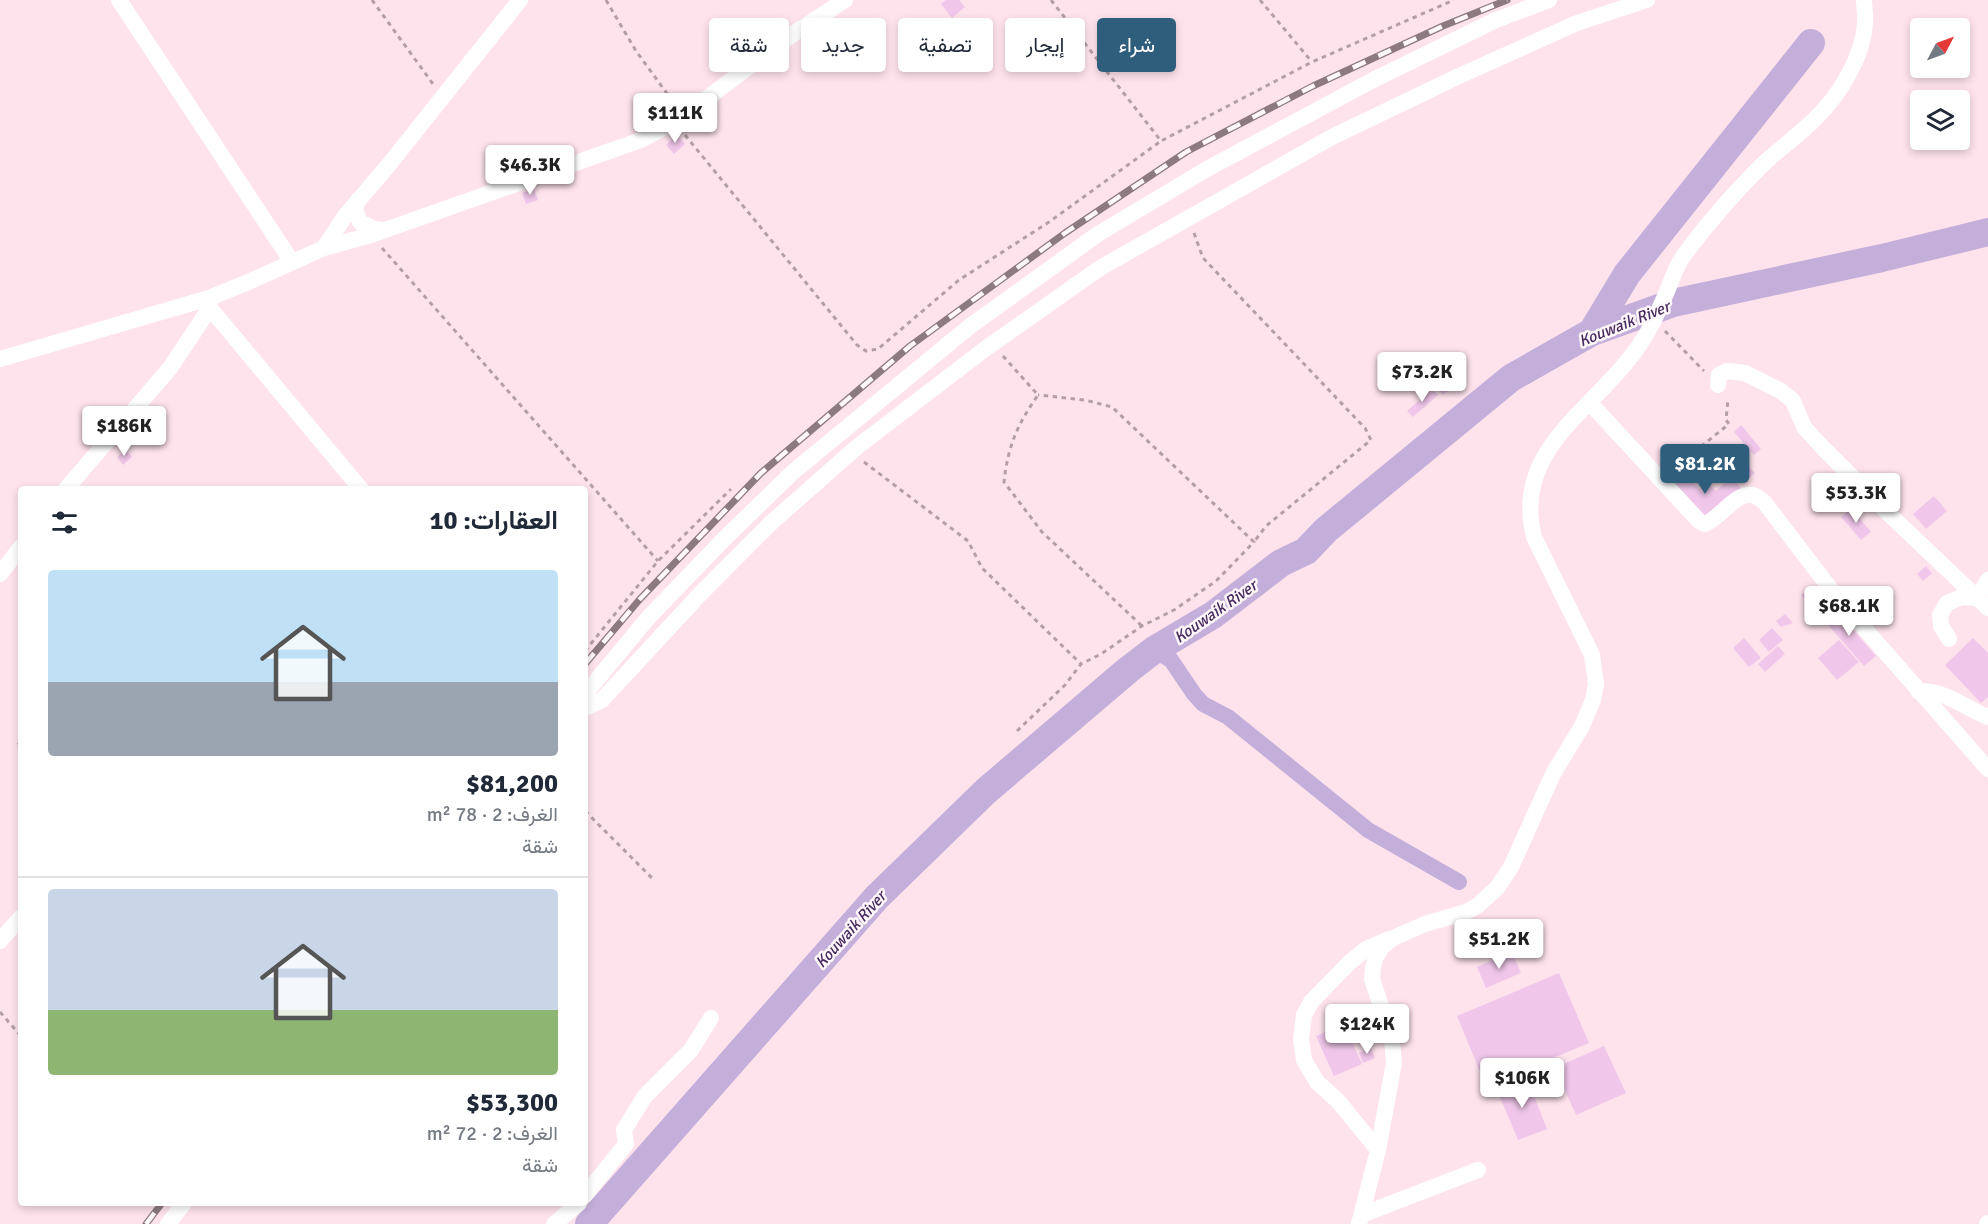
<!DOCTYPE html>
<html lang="ar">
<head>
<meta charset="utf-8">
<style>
  :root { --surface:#fff; --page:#f6f6f7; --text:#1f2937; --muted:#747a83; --line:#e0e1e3; --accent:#2f5e7d }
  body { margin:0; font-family:Signika,Vazirmatn,sans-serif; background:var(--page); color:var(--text); direction:rtl; height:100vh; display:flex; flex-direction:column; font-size:22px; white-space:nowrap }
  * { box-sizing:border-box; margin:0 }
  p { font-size:20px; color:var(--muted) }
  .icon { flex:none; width:33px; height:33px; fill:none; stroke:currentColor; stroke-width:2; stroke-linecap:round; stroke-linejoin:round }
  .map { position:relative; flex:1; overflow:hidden; direction:ltr }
  .details { position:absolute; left:18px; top:486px; width:570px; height:720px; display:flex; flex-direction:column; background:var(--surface); border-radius:6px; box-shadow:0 3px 9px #0003; direction:rtl }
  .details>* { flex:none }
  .top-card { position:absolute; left:606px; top:18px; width:570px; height:54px; direction:rtl; display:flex; gap:12px }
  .needle { width:39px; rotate:49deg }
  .tools { position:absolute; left:1910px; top:18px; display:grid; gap:12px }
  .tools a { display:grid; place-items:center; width:60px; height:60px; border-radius:6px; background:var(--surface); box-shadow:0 3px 9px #0003; font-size:30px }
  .price { position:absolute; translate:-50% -51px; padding:0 14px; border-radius:6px; background:#fff; color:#222; font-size:20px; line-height:39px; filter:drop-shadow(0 2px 3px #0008) }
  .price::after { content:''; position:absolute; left:50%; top:36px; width:18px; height:14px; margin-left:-9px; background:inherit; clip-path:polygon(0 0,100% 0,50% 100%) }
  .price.selected { background:var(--accent); color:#fff }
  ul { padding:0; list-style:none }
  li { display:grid; align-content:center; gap:12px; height:318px; padding:0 30px }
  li+li { border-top:2px solid var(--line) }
  li span { display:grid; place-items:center; height:186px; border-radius:6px; color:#555 }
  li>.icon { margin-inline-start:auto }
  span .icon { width:108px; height:108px; fill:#fffc; stroke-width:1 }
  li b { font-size:26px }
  h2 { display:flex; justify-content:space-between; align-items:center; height:72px; padding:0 30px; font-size:26px }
  .pill { padding:0 21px; border-radius:6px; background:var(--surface); box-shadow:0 3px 9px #0003; font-size:21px; line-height:54px }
  .pill.selected { background:var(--accent); color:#fff }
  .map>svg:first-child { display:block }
</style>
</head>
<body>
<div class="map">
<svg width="1988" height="1224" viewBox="0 0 1988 1224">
  <rect width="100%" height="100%" fill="#fee3ed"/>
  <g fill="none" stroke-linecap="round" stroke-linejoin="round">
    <!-- canal -->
    <path stroke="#c4aeda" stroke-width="16" d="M1154,650l17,10 23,34 9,10 25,13 140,113 91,52"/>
    <!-- river -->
    <path stroke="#c4aeda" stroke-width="28" d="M1592,332l35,-58 184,-231
      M589,1224l288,-327 109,-106 142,-121 26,-20 59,-35 68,-52 25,-12 20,-21 185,-152 81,-46 81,-29 209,-45 106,-26"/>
  </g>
  <!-- building -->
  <path fill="#f0c7ea" d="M946,0h13l6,7 -13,11 -11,-14z
    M952,21l7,8 -8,6 -7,-7z
    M676,135l9,9 -11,10 -8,-9z
    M534,189l4,11 -12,4 -4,-11z
    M1442,380l8,9 -7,6 -8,-8z
    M1432,389l6,6 -25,22 -6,-6z
    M1741,425l20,24 -7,6 -20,-23z
    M126,450l6,7 -9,8 -6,-8z
    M1749,467l6,6 -9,7 -5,-6z
    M1686,475l16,17 8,-7 6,6 15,-14 10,11 -35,33 -38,-41z
    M1934,496l13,15 -21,18 -13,-15z
    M1851,508l20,24 -10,8 -20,-23z
    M1926,566l6,7 -9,8 -6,-7z
    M1807,590l10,12 -6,4 -10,-11z
    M1834,608l42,48 -12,10 -42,-48z
    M1785,614l8,9 -12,4 -5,-6z
    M1772,628l11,12 -14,12 -10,-12z
    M1744,638l17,20 -12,9 -16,-19z
    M1973,638l15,15v44l-7,6 -36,-38z
    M1839,640l20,22 -22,18 -19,-22z
    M1778,646l7,8 -20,18 -7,-8z
    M1512,952l9,21 -35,15 -9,-21z
    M1559,973l30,70 -103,43 -29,-70z
    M1344,1024l18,40 -28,12 -18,-40z
    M1604,1046l22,47 -50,22 -21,-47z
    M1371,1048l4,10 -12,5 -4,-10z
    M1527,1078l20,51 -29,11 -21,-50z"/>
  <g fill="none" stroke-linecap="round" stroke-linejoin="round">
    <!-- path -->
    <path stroke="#b59fa7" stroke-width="3" stroke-dasharray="4.5 4.5" stroke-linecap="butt" d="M372,0l61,84
      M606,0l30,51 38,52
      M1051,0l110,141 151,-79 142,-62
      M1260,0l52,62
      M685,135l172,210 9,6 12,-2 81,-69 90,-58 112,-81
      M1194,233l9,25 162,170 6,12 -105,86 -12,16
      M382,248l276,313
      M1665,331l39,40
      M1003,356l35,39c-21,30 -30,51 -34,87l38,50 100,94
      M864,462l104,79 14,27 99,96
      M1673,469l56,-45 -3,-4 2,-21
      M585,651l73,-90 73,-72
      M1017,731l48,-46 16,-21 20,-10 41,-28 32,-16 42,-29 38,-39 -142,-135 -27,-7 -47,-5
      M21,734l-3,8 3,5
      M585,811l70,70
      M0,1012l21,24"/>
    <!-- minor -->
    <path stroke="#fff" stroke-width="16" d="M119,0l173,262
      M358,200l-3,10 5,12 14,7 10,1
      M324,248l21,-32 42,-49 133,-167
      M209,298l1,10 151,181
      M0,359l209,-61 37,-15 78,-35 47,-13 270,-95 34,-18 118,-88 52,-34
      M1718,385l1,-10 8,-4 18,2 36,18 12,10 11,26 18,20 68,68 98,93
      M1590,403l109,118 6,3c21,-9 36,-44 59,-22l72,94 152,173
      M66,489l104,-121 40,-60
      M0,574l21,-27
      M1977,598l11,-18
      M1949,639l-8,-13 -1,-11 7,-12 15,-6 15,1
      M1918,691c30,0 43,15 70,26
      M585,694l63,-76 76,-79 69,-67 176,-145 129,-93 109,-65 166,-89 123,-60 53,-20
      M585,708l17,-8 100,-108 70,-70 85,-75 128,-98 115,-81 232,-131 127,-61 118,-53 70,-23
      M0,941l21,-24
      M1378,1150l-40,-49 -21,-19 -13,-22 -3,-21 3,-24 7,-13 38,-39 17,-14 23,-10
      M585,1195l41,-51 -2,-14 21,-34 46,-46 20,-32
      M1364,1214l114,-44
      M168,1224l16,-21
      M554,1224l25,-21
      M1359,1224l19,-74 16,-87 -2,-24 -20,-60 1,-11 3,-11 6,-10 11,-9 32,-14 41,-12 11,-6 20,-18 14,-21 42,-93 29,-48 11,-26 3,-16 -4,-29 -58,-118c-21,-83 50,-121 95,-178 16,-19 26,-40 36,-63 6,-13 10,-29 19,-41 23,-31 50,-62 77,-89 18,-17 38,-31 55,-48 24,-24 47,-61 49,-95 1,-8 -1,-16 -1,-23
      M1987,1224l1,-1"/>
    <!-- rail casing -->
    <g stroke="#8d7a81" stroke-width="7">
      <path id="rail" d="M585,664l55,-65 121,-126 149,-127 155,-113 121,-81 127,-66 130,-60 64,-26
        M146,1224l16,-21"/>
    </g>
    <!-- rail -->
    <use href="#rail" stroke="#fdf7f9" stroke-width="4.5" stroke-dasharray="14" stroke-linecap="butt"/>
  </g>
  <g text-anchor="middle" stroke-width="5" stroke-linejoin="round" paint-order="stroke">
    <!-- water labels -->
    <g font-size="16" font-style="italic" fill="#492a60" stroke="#fdf7f9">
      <text transform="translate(1624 323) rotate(-22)" y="6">Kouwaik River</text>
      <text transform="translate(1215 611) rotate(-35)" y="6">Kouwaik River</text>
      <text transform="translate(850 929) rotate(-48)" y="6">Kouwaik River</text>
    </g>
  </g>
</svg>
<div class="tools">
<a><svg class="needle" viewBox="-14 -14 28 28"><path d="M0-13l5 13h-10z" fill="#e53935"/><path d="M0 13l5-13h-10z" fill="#747a83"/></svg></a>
<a><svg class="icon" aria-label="layers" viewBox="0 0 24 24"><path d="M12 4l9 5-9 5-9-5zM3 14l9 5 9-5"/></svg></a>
</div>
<b class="price" style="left:675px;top:144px">$111K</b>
<b class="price" style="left:530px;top:196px">$46.3K</b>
<b class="price" style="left:1422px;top:403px">$73.2K</b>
<b class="price" style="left:124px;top:457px">$186K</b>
<b class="price selected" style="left:1705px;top:495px">$81.2K</b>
<b class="price" style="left:1856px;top:524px">$53.3K</b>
<b class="price" style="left:1849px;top:637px">$68.1K</b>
<b class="price" style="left:1499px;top:970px">$51.2K</b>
<b class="price" style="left:1367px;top:1055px">$124K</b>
<b class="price" style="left:1522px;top:1109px">$106K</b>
<div class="top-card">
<a class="pill selected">شراء</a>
<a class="pill">إيجار</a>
<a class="pill">تصفية</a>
<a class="pill">جديد</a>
<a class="pill">شقة</a>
</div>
<section class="details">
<h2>العقارات: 10<svg class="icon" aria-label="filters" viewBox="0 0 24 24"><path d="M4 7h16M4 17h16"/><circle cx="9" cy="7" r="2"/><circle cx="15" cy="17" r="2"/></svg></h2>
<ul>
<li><span style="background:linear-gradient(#bfe0f5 60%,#9aa5b1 0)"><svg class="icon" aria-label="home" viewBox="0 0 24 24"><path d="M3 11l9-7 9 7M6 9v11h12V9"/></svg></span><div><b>$81,200</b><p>الغرف: 2 · 78 m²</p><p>شقة</p></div></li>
<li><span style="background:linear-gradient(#c9d6e8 65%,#8fb573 0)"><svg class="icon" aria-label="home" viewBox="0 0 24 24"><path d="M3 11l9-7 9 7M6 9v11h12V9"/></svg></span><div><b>$53,300</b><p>الغرف: 2 · 72 m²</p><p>شقة</p></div></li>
</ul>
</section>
</div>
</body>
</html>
